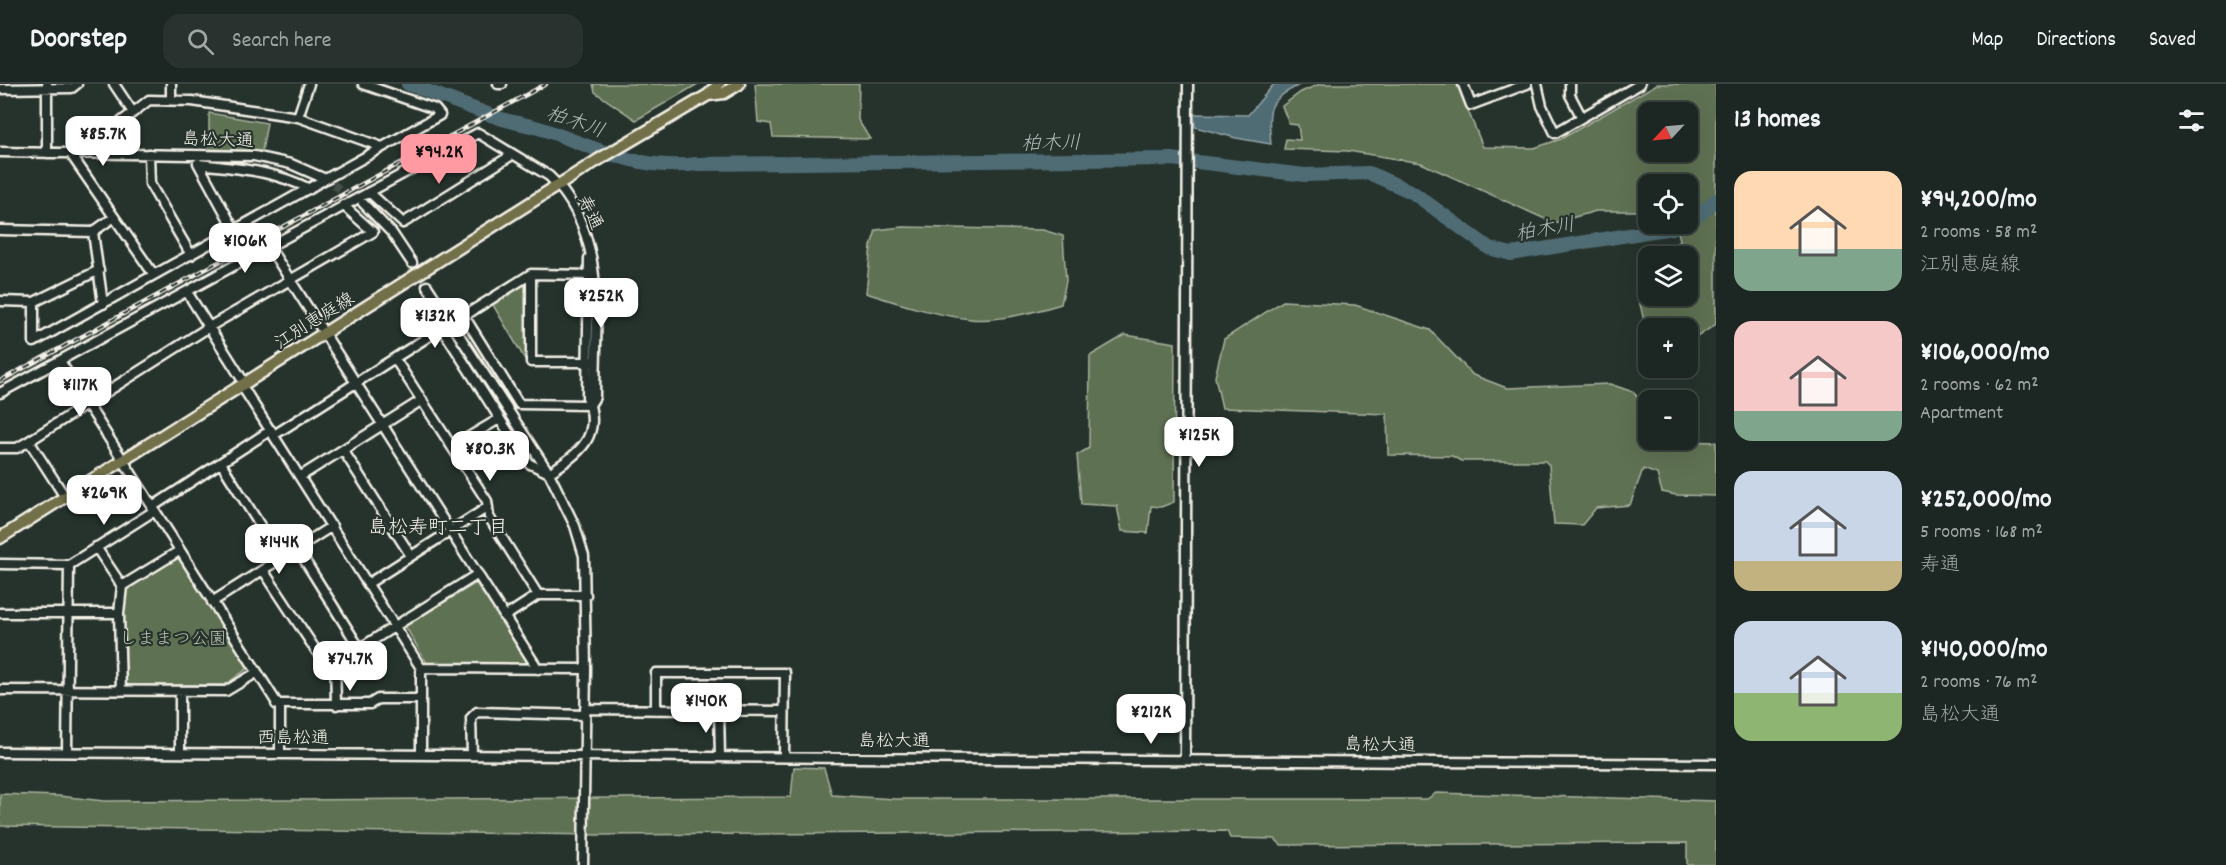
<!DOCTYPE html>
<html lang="en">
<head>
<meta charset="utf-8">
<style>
  :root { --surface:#1c2622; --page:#29322f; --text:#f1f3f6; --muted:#a0a5a5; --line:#3a4340; --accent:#ff9aa2 }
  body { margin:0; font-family:Dekko,"Klee One",sans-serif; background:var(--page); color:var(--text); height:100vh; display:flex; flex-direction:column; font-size:22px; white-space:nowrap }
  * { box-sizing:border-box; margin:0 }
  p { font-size:20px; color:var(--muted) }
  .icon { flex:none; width:33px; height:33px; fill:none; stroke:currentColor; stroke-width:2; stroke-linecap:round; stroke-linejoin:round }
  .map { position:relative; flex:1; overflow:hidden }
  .sheet { display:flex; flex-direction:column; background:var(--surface); width:510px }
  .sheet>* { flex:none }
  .needle { width:39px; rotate:244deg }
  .fabs { position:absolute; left:1638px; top:18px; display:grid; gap:12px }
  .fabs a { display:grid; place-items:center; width:60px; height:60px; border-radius:12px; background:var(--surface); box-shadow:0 6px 24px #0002,0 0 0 2px var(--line); font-size:30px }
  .price { position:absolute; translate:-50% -51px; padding:0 14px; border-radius:12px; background:#fff; color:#222; font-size:20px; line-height:39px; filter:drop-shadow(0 2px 3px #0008) }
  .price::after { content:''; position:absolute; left:50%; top:36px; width:18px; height:14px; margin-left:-9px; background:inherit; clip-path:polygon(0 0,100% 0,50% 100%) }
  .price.current { background:var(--accent); color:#111 }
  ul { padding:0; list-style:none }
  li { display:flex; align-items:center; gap:18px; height:150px; padding:0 18px }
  li span { display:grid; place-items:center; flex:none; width:168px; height:120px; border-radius:18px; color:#555 }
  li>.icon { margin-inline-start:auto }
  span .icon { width:72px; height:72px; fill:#fffc; stroke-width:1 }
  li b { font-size:26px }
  h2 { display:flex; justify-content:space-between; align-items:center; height:72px; padding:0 18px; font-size:26px }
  header { display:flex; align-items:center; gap:36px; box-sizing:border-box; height:84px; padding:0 30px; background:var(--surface); border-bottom:2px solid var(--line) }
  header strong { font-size:28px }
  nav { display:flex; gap:33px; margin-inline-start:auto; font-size:21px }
  .search { width:420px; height:54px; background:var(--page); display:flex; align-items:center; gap:15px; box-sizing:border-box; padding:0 21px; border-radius:18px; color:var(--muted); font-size:22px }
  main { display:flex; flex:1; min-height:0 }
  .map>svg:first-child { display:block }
</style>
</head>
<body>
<header>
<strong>Doorstep</strong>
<div class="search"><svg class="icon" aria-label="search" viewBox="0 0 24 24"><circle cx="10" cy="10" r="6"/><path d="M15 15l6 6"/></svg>Search here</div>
<nav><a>Map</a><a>Directions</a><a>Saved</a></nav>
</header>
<main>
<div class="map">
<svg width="1716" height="781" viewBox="0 0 1716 781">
  <rect width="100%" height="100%" fill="#26332d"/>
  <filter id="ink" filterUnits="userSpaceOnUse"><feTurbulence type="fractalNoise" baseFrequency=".0167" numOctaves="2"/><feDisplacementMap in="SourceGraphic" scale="12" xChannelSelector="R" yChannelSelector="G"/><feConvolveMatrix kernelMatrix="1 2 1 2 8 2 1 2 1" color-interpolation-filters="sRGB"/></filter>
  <g filter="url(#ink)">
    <!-- green -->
    <path fill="#5e7153" stroke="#a9b19e" stroke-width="1.5" fill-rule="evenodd" d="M593,0h105l-62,36 -41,-28z
      M859,0l-1,36 12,19 -97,-2 -2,-13 -13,-2 -3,-38z
      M1320,0h137l26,63 51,1 27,-9 96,-55h59v240l-28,19v-15h-40v22l-5,-11 1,-18 -5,-21 3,-28 6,-5v29h40v-40h-27l19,-16 -4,-16h12v-40h-40v27h-52l-42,12 -133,-60 -73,-12 -64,-2 2,-10 14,1 -2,-15 -9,-1 -7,-18 19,-14zM1648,28h40v40h-40z
      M209,29l58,10 -5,28 -53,-2z
      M902,143l141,3 20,6 3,45 -5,23c-26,8 -64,18 -91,15 -35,-4 -70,-15 -104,-26l5,-47 5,-16z
      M523,199l5,3 -2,75 -33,-56z
      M1283,217l72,4 75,25 43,45 34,13 103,-4 23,8 15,17v31l68,2v54l-40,-1 -14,-3 -5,-18 -14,-5 -13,36 -34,3 -14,17 -28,-1 -5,-59 -4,-4h-84l-9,-5 -64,-1 -1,-41 -165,-6 -7,-31 9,-38z
      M1125,251l50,8 -1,159 -13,5 -10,-1 -3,27 -26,-2 -5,-25 -36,-2 -4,-49 12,-7 1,-92z
      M174,473h4l70,111 -23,17h-100l-1,-3v-88l3,-6z
      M476,499l51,76 -2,5 -98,-1 -22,-37z
      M794,683l30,1 8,27 62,4h533l9,-6 280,8v64h-29v-22l-406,2 -6,-6 -45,-1 -3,-7 -630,4 -597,-9v-32l59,2 45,5 687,-4z"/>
    <!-- water -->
    <path fill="#4f6c75" stroke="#91a1a3" stroke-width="1.5" d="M1274,0h27c-35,18 -33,23 -30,60l-35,-6 -41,-11 -1,-13 54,1z"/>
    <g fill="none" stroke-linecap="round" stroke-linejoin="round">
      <!-- river -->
      <path stroke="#4f6c75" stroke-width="14" d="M408,0c31,11 60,23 91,34 15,5 33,7 49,13 50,19 95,40 150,33l474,-5 133,16 64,-2 43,19 77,56 22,6 161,-26 9,-4
        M1688,136l12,-6 16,-14"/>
      <!-- minor-tunnel -->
      <path stroke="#455049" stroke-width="8" stroke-dasharray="8 4" stroke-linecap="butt" d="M323,94l37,24
        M412,179l15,23"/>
      <!-- minor casing -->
      <g stroke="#f4f1e8" stroke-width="13">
        <path id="minor" d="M114,0l18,27
          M171,0v16
          M498,0h4
          M1463,0l8,21 56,-21
          M1537,0l5,22 13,27 85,-49
          M1570,0v11l11,21
          M0,5l72,-1 5,-4
          M298,33l11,-33
          M0,68l254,4 37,8 32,14
          M47,69v-69
          M70,69l84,122
          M80,70l69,-54 43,1 106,16 84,30
          M149,70l1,30 41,71
          M198,79l37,68
          M199,80c41,5 73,6 111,25
          M369,108l34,31 109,-68
          M363,119l29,30 20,30
          M0,146l93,2 21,-15
          M93,148l10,72
          M268,161l270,424
          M531,190v88h61
          M427,202l122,187 26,53 9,30 2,113 -3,196
          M187,208l58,92
          M0,217l34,1 65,-32
          M34,218v40l406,-227 -5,-6 -72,-25
          M395,275l92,142 2,16 49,78h48
          M60,277l220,347v45
          M242,302l179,282v87
          M0,309l478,-260 71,43c60,55 46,149 46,221l-5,8
          M590,321l-71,-1 -55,-88 67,-42 61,1
          M274,351l168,-107 86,135 21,10c30,-20 54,-36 38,-76l2,-139
          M29,357l36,56
          M452,363l47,-28
          M0,364h17l12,-7 180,-114 164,-95 -30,-27
          M343,366l68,106
          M221,379l60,96
          M301,392l121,-76
          M152,423l119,-77
          M96,463l26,39
          M297,464l63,101
          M0,480l69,1 85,-54
          M263,486l54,82h37l124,-78
          M369,499l119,-76
          M212,518l120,-76
          M0,529h119
          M504,533l34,-22
          M335,569l1,52
          M421,584l165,1
          M0,606l226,1 30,-18
          M121,607l-2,-78 3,-27 57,-35
          M276,620h94l8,-5h43
          M585,625l199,2
          M656,626v-37h129l-1,84
          M719,627l1,46
          M0,668l1716,12
          M67,668l2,-187
          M180,669v-61
          M472,670l-1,-36 6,-6 108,3
          M1185,675l3,-675"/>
      </g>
      <!-- major casing -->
      <g stroke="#f4f1e8" stroke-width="15">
        <path id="major" d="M708,11l16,-2 15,-9
          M0,454l598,-378 110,-65 11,-11"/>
      </g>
      <!-- minor -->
      <use href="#minor" stroke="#26332d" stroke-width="8"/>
      <!-- major -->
      <use href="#major" stroke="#726f4a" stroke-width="10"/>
      <!-- rail casing -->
      <g stroke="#f4f1e8" stroke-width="4.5">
        <path id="rail" d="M0,297l546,-297"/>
      </g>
      <!-- rail -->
      <use href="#rail" stroke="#26332d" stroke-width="2" stroke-dasharray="7" stroke-linecap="butt"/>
    </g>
  </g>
  <g text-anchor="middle" stroke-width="4.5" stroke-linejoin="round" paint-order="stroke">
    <!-- street labels -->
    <g font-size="18" fill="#f4f1e8" stroke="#26332d">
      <text transform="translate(218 55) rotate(2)" y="6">島松大通</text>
      <text transform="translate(591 128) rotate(64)" y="6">寿通</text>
      <text transform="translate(314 236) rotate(-32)" y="6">江別恵庭線</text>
      <text x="293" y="659">西島松通</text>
      <text x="894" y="662">島松大通</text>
      <text transform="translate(1380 660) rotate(1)" y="6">島松大通</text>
    </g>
    <!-- park labels -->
    <g font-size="18" fill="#b8beac" stroke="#26332d">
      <text x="173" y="560">しままつ公園</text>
    </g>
    <!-- water labels -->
    <g font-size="20" font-style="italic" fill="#b2bcba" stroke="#26332d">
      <text transform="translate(576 37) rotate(19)" y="7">柏木川</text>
      <text transform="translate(1051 58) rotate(-1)" y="7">柏木川</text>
      <text transform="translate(1545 144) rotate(-10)" y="7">柏木川</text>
    </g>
    <!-- neighbourhood labels -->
    <g font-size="20" fill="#f4f1e8" stroke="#26332d">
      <text x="438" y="449">島松寿町二丁目</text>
    </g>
  </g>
</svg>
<div class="fabs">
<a><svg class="needle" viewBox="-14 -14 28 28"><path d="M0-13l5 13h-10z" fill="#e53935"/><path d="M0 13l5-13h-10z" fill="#a0a5a5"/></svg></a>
<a><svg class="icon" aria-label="locate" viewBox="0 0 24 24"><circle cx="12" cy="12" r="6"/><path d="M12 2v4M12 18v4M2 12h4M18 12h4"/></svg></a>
<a><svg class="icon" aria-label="layers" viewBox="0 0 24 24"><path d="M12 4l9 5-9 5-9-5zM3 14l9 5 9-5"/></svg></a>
<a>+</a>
<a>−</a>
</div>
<b class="price" style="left:103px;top:83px">¥85.7K</b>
<b class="price current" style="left:439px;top:101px">¥94.2K</b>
<b class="price" style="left:245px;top:190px">¥106K</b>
<b class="price" style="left:601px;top:245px">¥252K</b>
<b class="price" style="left:435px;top:265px">¥132K</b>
<b class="price" style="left:80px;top:334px">¥117K</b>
<b class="price" style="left:1199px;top:384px">¥125K</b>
<b class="price" style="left:490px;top:398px">¥80.3K</b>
<b class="price" style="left:104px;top:442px">¥269K</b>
<b class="price" style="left:279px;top:491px">¥144K</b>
<b class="price" style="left:350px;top:608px">¥74.7K</b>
<b class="price" style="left:706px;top:650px">¥140K</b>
<b class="price" style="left:1151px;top:661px">¥212K</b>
</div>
<section class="sheet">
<h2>13 homes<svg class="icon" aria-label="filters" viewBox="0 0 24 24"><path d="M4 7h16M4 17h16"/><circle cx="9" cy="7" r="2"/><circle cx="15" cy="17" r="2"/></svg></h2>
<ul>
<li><span style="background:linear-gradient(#ffd9b3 65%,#7fa58c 0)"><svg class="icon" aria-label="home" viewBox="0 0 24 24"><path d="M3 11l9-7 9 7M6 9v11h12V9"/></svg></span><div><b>¥94,200/mo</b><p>2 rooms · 58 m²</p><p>江別恵庭線</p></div></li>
<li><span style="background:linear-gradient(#f6c9c9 75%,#7fa58c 0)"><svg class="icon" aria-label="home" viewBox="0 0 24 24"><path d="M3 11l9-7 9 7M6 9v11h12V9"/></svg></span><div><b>¥106,000/mo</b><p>2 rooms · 62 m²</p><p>Apartment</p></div></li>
<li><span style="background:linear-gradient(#c9d6e8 75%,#c2b280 0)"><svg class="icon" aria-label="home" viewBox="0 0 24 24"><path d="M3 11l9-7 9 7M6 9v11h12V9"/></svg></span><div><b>¥252,000/mo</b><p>5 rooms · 168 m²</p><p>寿通</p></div></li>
<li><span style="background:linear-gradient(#c9d6e8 60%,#8fb573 0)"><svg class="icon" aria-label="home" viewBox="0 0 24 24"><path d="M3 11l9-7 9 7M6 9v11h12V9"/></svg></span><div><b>¥140,000/mo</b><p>2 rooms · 76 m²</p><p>島松大通</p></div></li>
</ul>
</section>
</main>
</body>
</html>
